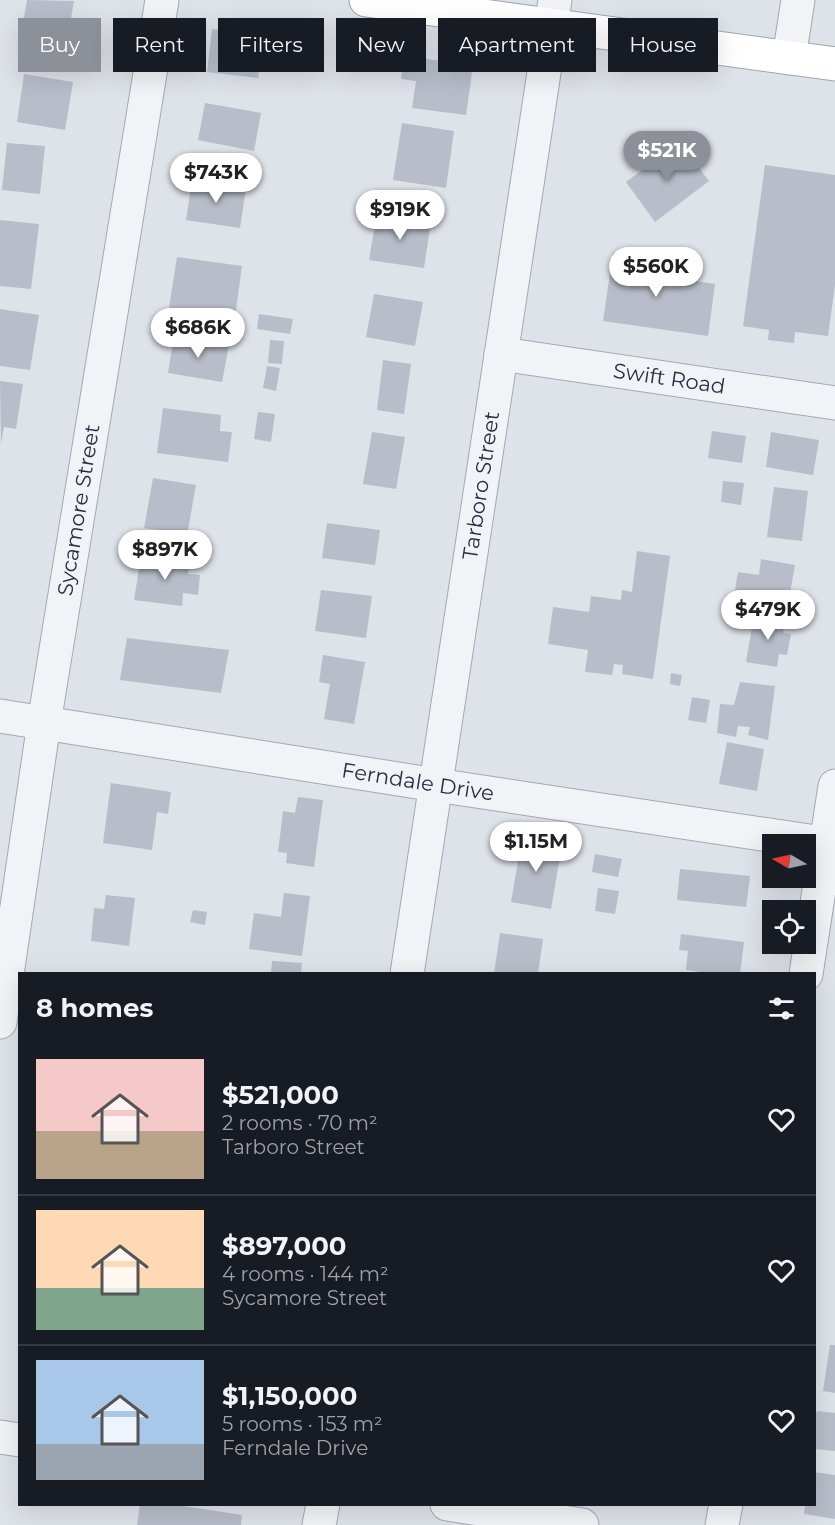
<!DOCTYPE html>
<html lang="en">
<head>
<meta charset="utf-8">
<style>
  :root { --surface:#171b24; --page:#242831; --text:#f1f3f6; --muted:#9ea1a6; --line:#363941; --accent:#8c9099 }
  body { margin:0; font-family:Montserrat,sans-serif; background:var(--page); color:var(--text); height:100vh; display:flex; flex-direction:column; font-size:22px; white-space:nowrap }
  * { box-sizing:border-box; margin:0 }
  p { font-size:20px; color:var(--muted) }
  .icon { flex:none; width:33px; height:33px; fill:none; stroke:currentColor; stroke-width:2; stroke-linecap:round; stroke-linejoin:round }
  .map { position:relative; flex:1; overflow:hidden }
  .details { position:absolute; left:18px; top:972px; width:798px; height:534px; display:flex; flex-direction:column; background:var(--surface); border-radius:0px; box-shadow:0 6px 24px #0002 }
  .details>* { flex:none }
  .banner { position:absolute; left:18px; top:18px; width:800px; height:54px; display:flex; gap:12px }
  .needle { width:39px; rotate:279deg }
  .controls { position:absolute; left:762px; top:834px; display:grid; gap:12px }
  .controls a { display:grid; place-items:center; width:54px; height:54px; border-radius:0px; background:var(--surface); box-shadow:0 6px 24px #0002; font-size:30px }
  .price { position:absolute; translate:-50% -51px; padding:0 14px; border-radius:21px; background:#fff; color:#222; font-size:20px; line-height:39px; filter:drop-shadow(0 2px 3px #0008) }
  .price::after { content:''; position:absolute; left:50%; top:36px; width:18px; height:14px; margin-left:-9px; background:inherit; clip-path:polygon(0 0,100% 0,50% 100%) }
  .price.on { background:var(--accent); color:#fff }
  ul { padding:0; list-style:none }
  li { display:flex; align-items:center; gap:18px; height:150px; padding:0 18px }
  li+li { border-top:2px solid var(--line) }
  li span { display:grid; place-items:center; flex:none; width:168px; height:120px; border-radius:0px; color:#555 }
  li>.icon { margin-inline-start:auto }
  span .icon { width:72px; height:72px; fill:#fffc; stroke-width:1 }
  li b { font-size:26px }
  h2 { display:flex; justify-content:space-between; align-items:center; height:72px; padding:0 18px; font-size:26px }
  .chip { padding:0 21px; border-radius:0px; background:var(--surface); box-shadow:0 6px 24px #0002; font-size:21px; line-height:54px }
  .chip.on { background:var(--accent); color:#fff }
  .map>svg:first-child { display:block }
</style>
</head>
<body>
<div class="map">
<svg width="835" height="1525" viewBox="0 0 835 1525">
  <rect width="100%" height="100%" fill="#dee2e9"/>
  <!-- building -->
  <path fill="#b8bdc9" d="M27,0l47,1 -8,47 -46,-8z
    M212,29l52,7 -6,42 -51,-6z
    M404,56l69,9 -7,50 -54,-7 4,-27 -15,-2z
    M24,74l49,8 -8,48 -48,-8z
    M205,103l56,10 -7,38 -56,-11z
    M402,123l52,8 -8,57 -53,-8z
    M680,142l29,39 -54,41 -29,-40z
    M7,143l38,3 -5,48 -38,-4z
    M765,165l70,10v110l-7,51 -33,-4 -1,11 -26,-3 1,-10 -26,-4z
    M192,181l54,8 -6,39 -54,-8z
    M377,213l54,8 -7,47 -55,-8z
    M0,220l39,4 -8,65 -31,-3z
    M613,253l38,5 -2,16 66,10 -7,52 -105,-15z
    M177,257l65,9 -7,51 -66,-9z
    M374,294l49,8 -8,44 -49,-9z
    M0,309l39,6 -9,55 -30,-4z
    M259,314l34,5 -3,15 -33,-5z
    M174,336l55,9 -7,37 -54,-9z
    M270,340l14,1 -2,23 -14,-1z
    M383,360l28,4 -7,50 -27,-4z
    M267,366l13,2 -4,23 -13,-3z
    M0,381l23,3 -7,45 -12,-2 -3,17z
    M163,408l58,7 -1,16 12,1 -4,30 -71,-9z
    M258,412l17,2 -4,28 -17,-3z
    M712,431l34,5 -4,27 -34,-5z
    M372,432l33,5 -9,52 -33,-5z
    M771,432l48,8 -6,35 -47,-8z
    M153,478l43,7 -9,50 -43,-7z
    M723,481l21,2 -3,22 -20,-3z
    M774,487l34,4 -6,50 -35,-4z
    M327,523l53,7 -5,35 -53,-7z
    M637,551l33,5 -17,123 -31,-5 1,-9 -9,-1 -2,11 -27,-3 3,-22 -40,-6 5,-37 36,5 2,-16 30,4 1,-10 10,2z
    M141,556l49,5 -2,13 12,1 -2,20 -15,-2 -1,13 -48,-6z
    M761,559l34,6 -7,40 -54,-9 4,-24 21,3z
    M321,590l51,6 -6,42 -51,-7z
    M754,615l31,5 -2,13 8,1 -4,21 -8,-1 -2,13 -31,-5z
    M127,638l102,12 -8,43 -101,-13z
    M323,655l42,7 -11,62 -30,-5 6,-35 -11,-2z
    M671,673l11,2 -2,11 -10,-2z
    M740,682l35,4 -7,54 -20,-5 2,-8 -12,-1 -2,11 -19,-4 3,-29 14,1z
    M692,697l18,3 -4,23 -18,-3z
    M727,742l37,7 -7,42 -38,-7z
    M111,783l60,9 -3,22 -11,-2 -5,38 -49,-7z
    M298,797l25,3 -9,67 -28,-4 1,-10 -9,-1 5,-41 12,2z
    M522,838l40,7 -11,64 -40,-7z
    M595,854l27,5 -4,18 -26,-5z
    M680,869l70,7 -4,31 -69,-7z
    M598,888l21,3 -4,23 -20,-3z
    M284,893l26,3 -8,60 -53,-7 5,-36 27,4z
    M106,895l29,3 -6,48 -38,-5 3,-33 10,1z
    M193,910l14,2 -2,13 -15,-3z
    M500,933l43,6 -5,35h-44z
    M681,934l63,8 -4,32h-26l-28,-4 2,-19 -9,-1z
    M272,961l30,2 -1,11h-30z
    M830,1345h5v48l-12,-2z
    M817,1411l18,2v38l-20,-2 1,-16 -2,-1v-13z
    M814,1472l21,3v44l-31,-5 1,-10h9z
    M140,1504h30l72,11 -1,10h-104z"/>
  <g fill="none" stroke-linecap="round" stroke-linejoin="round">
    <!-- minor casing -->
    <g stroke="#a3a8b3" stroke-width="35">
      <g id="minor">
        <path d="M789,58l9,-58"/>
        <path id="s1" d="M501,354l334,49"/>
        <path id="s2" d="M0,716l436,69 399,60"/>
        <path id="s3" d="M407,974l148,-974"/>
        <path d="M806,974l29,-188"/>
        <path id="s4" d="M0,1022l44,-299 118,-723"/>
        <path d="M0,1437l20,3"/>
        <path d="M447,1504l135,21"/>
        <path d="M319,1525l4,-21"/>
        <path d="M722,1525l4,-21"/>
      </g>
    </g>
    <!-- major casing -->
    <g stroke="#9ca5b5" stroke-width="35">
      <path id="major" d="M366,0l469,64"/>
    </g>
    <!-- minor -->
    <use href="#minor" stroke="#f1f3f7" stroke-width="33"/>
    <!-- major -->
    <use href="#major" stroke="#fff" stroke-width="33"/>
  </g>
  <g text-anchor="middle" stroke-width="5" stroke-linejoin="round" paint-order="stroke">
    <!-- street labels -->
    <g font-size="21" fill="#262e41" stroke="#edf1f6">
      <text dy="7" stroke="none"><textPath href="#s1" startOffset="170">Swift Road</textPath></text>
      <text dy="7" stroke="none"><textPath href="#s3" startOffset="494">Tarboro Street</textPath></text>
      <text dy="7" stroke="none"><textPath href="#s4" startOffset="518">Sycamore Street</textPath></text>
      <text dy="7" stroke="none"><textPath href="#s2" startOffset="423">Ferndale Drive</textPath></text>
    </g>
  </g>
</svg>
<div class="controls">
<a><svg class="needle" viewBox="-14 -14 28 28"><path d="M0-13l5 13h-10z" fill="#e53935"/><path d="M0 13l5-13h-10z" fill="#9ea1a6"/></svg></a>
<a><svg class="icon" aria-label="locate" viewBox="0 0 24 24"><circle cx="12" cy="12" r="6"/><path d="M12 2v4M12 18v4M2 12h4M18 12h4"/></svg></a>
</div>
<b class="price on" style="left:667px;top:182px">$521K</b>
<b class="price" style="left:216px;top:204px">$743K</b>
<b class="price" style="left:400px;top:241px">$919K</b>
<b class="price" style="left:656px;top:298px">$560K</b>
<b class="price" style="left:198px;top:359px">$686K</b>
<b class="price" style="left:165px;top:581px">$897K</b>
<b class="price" style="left:768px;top:641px">$479K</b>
<b class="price" style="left:536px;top:873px">$1.15M</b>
<div class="banner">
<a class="chip on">Buy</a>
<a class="chip">Rent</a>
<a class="chip">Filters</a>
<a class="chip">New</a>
<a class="chip">Apartment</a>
<a class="chip">House</a>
</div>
<section class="details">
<h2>8 homes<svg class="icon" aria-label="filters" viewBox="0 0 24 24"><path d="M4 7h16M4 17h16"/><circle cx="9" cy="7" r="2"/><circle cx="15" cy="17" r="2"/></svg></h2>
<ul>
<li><span style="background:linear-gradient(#f6c9c9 60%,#b9a48a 0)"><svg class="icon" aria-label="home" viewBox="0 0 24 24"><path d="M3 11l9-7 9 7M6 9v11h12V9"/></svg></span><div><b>$521,000</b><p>2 rooms · 70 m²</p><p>Tarboro Street</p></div><svg class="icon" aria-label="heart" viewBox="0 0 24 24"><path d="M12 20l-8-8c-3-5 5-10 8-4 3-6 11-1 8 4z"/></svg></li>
<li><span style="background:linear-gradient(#ffd9b3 65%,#7fa58c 0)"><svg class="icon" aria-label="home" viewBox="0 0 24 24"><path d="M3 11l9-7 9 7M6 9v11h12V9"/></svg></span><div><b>$897,000</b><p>4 rooms · 144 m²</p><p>Sycamore Street</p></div><svg class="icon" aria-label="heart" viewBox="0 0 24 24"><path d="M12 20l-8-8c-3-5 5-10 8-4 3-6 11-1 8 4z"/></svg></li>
<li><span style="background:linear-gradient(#a9c7e8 70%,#9aa5b1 0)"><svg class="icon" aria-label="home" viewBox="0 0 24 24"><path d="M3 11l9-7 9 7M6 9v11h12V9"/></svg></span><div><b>$1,150,000</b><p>5 rooms · 153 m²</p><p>Ferndale Drive</p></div><svg class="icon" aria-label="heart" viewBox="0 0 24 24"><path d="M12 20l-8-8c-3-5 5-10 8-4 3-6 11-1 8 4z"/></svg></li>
</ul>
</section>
</div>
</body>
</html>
